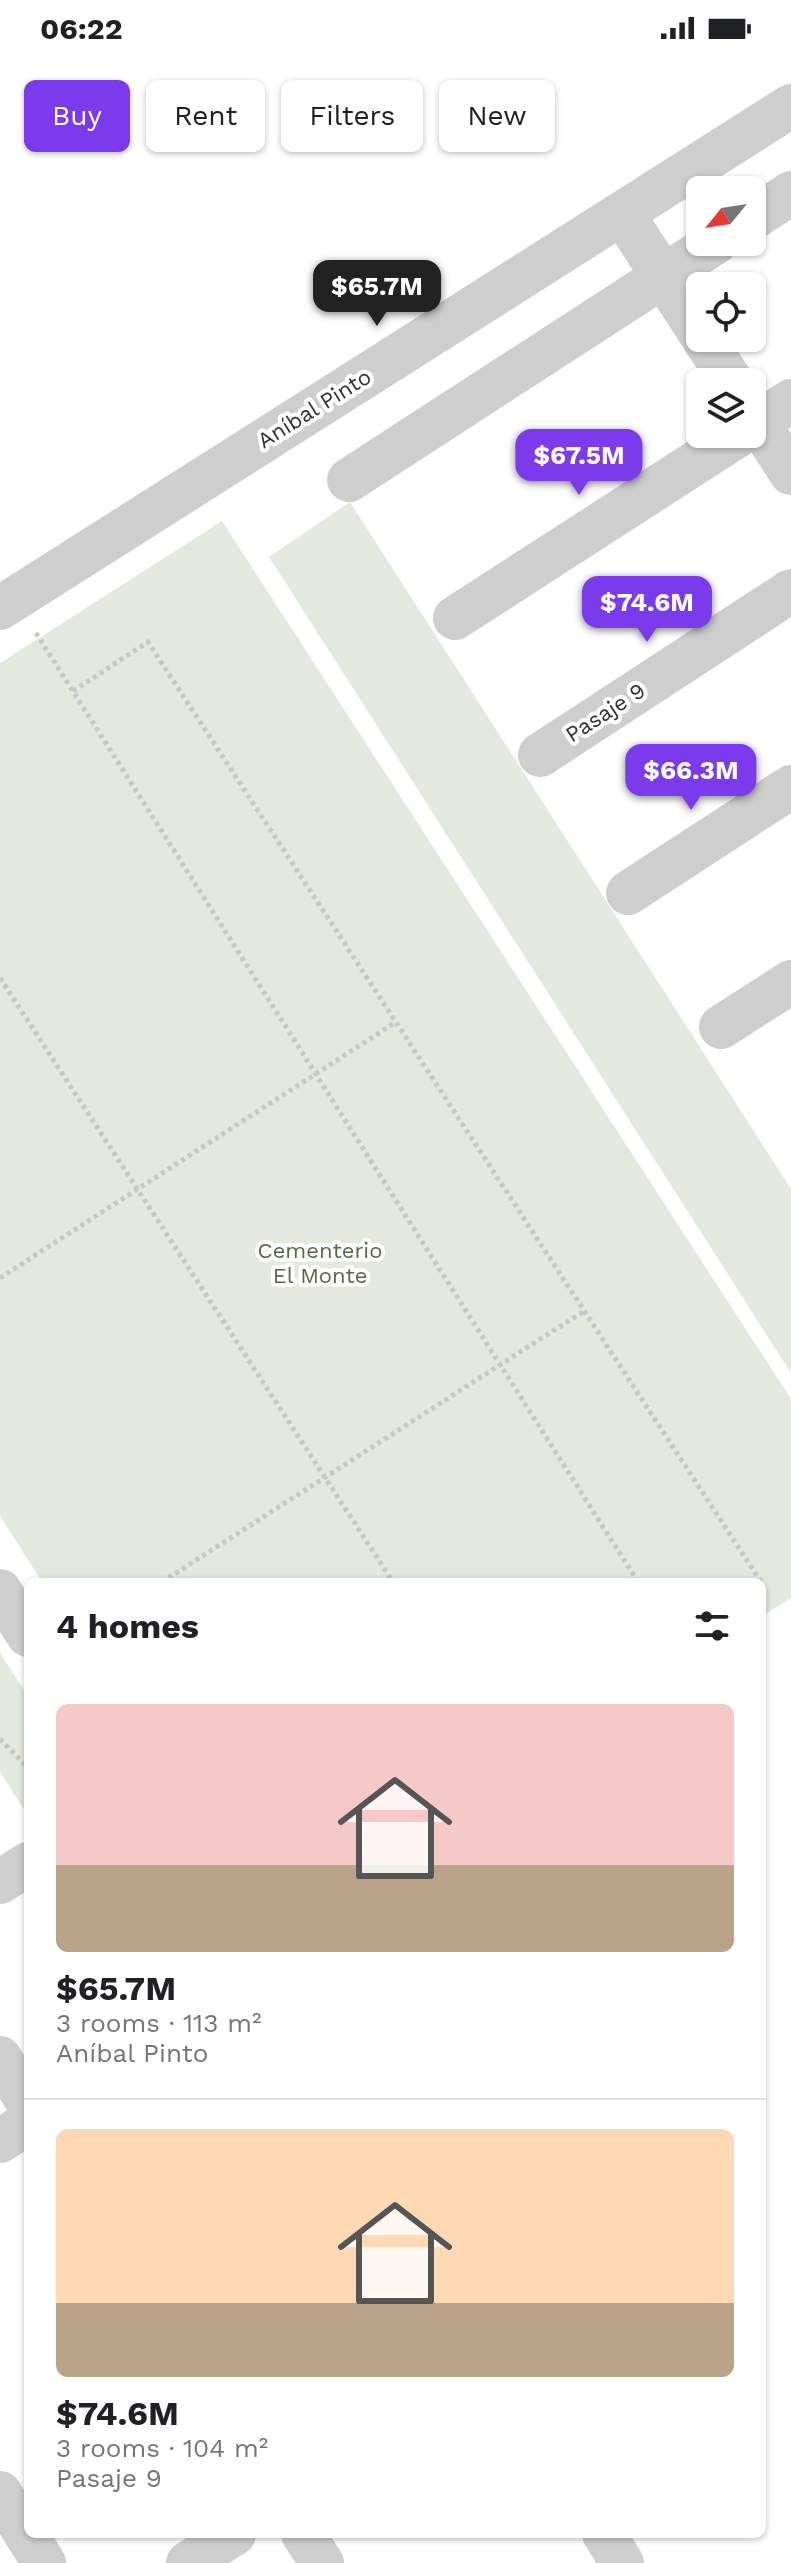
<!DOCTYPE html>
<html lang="en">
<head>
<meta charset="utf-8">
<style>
  :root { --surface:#fff; --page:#f2f2f2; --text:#202124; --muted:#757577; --line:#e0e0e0; --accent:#7c3aed }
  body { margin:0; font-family:"Work Sans",sans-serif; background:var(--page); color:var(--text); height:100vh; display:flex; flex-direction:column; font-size:30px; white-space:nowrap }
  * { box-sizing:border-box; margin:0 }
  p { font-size:26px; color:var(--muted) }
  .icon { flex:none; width:44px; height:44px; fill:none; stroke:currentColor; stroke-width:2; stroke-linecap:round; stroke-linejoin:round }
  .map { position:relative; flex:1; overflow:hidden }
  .panel { position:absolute; left:24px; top:1522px; width:742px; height:960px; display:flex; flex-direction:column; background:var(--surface); border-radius:12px; box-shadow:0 2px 6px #0004 }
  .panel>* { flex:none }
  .banner { position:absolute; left:24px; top:24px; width:744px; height:72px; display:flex; gap:16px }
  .needle { width:52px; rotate:240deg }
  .controls { position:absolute; left:686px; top:120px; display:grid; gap:16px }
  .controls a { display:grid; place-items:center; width:80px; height:80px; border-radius:12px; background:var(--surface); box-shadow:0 2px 6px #0004; font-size:40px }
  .price { position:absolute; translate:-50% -68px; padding:0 18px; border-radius:16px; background:var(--accent); color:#fff; font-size:26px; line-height:52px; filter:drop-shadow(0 2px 4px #0008) }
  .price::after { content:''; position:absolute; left:50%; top:48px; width:24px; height:18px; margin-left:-12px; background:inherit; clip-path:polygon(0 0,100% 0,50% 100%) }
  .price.on { background:#222; color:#fff }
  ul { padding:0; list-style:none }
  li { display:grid; align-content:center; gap:16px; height:424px; padding:0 32px }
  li+li { border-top:2px solid var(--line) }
  li span { display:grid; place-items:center; height:248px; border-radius:12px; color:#555 }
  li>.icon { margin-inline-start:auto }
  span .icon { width:144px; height:144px; fill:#fffc; stroke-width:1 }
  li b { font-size:34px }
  h2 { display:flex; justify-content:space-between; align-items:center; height:96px; padding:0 32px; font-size:34px }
  .chip { padding:0 28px; border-radius:12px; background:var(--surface); box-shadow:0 2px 6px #0004; font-size:28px; line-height:72px }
  .chip.on { background:var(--accent); color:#fff }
  .status { display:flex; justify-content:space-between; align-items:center; height:56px; padding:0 40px; background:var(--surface); direction:ltr }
  .status svg { height:22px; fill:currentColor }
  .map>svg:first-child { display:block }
</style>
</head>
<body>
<div class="status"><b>06:22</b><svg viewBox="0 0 49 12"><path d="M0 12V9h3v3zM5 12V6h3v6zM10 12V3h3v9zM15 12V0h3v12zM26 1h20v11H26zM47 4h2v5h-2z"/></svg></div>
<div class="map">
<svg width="791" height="2507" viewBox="0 0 791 2507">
  <rect width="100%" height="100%" fill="#fff"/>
  <!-- green -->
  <path fill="#e3e9dd" d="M350,446l441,687v184l-522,-816z
    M222,465l569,878v199l-29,18v-34h-720l-42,-66v-853z
    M0,1597l28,43v119l-28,-43z"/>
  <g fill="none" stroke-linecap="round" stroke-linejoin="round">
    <!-- path -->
    <path stroke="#c8c8c8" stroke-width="5" stroke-dasharray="4 4" stroke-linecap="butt" d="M36,577l602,949
      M73,635l75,-49 613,940
      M0,922l393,604
      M0,1222l396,-256
      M162,1526l422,-271
      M0,1683l28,29"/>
    <!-- minor -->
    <path stroke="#cecece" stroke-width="44" d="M622,157l78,120
      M752,163l39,-26
      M703,282l29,44
      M752,357l39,60
      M752,370l39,-25
      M349,424l367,-238
      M0,552l791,-502
      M455,562l285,-184
      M540,699l251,-164
      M628,837l163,-106
      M721,971l70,-45
      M0,1535l28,44
      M0,1826l28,-18
      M0,2002l28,44
      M0,2085l28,-18
      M0,2437l44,70
      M303,2478l19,29
      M604,2478l18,29
      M188,2507l46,-29"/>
  </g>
  <g text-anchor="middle" stroke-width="8" stroke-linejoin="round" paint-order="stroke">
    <!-- street labels -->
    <g font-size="22" fill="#313131" stroke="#fff">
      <text transform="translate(314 352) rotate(-32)" y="8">Aníbal Pinto</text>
      <text transform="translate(605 656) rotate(-33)" y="8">Pasaje 9</text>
    </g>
    <!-- park labels -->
    <g font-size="22" fill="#526a40" stroke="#fff">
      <text x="320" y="1202">Cementerio<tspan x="320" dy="25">El Monte</tspan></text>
    </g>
  </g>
</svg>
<div class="controls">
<a><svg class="needle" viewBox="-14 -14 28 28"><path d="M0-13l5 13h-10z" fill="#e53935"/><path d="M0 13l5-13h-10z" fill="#757577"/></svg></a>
<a><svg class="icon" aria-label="locate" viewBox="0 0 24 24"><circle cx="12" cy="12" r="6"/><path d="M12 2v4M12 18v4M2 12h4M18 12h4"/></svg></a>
<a><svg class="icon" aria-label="layers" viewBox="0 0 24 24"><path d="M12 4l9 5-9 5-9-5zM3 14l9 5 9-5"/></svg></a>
</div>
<b class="price on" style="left:377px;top:272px">$65.7M</b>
<b class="price" style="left:579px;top:441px">$67.5M</b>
<b class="price" style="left:647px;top:588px">$74.6M</b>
<b class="price" style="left:691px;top:756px">$66.3M</b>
<div class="banner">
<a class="chip on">Buy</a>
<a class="chip">Rent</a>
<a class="chip">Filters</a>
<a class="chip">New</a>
</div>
<section class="panel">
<h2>4 homes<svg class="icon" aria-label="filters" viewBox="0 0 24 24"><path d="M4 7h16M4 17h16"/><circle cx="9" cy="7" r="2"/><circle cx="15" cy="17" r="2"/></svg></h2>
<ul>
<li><span style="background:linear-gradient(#f6c9c9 65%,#b9a48a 0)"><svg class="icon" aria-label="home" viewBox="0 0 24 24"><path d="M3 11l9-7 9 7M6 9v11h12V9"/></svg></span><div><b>$65.7M</b><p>3 rooms · 113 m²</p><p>Aníbal Pinto</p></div></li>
<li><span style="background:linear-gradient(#ffd9b3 70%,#b9a48a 0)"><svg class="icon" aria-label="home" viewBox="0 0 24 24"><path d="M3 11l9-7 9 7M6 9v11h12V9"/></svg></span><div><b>$74.6M</b><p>3 rooms · 104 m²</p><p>Pasaje 9</p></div></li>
</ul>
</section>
</div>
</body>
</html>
